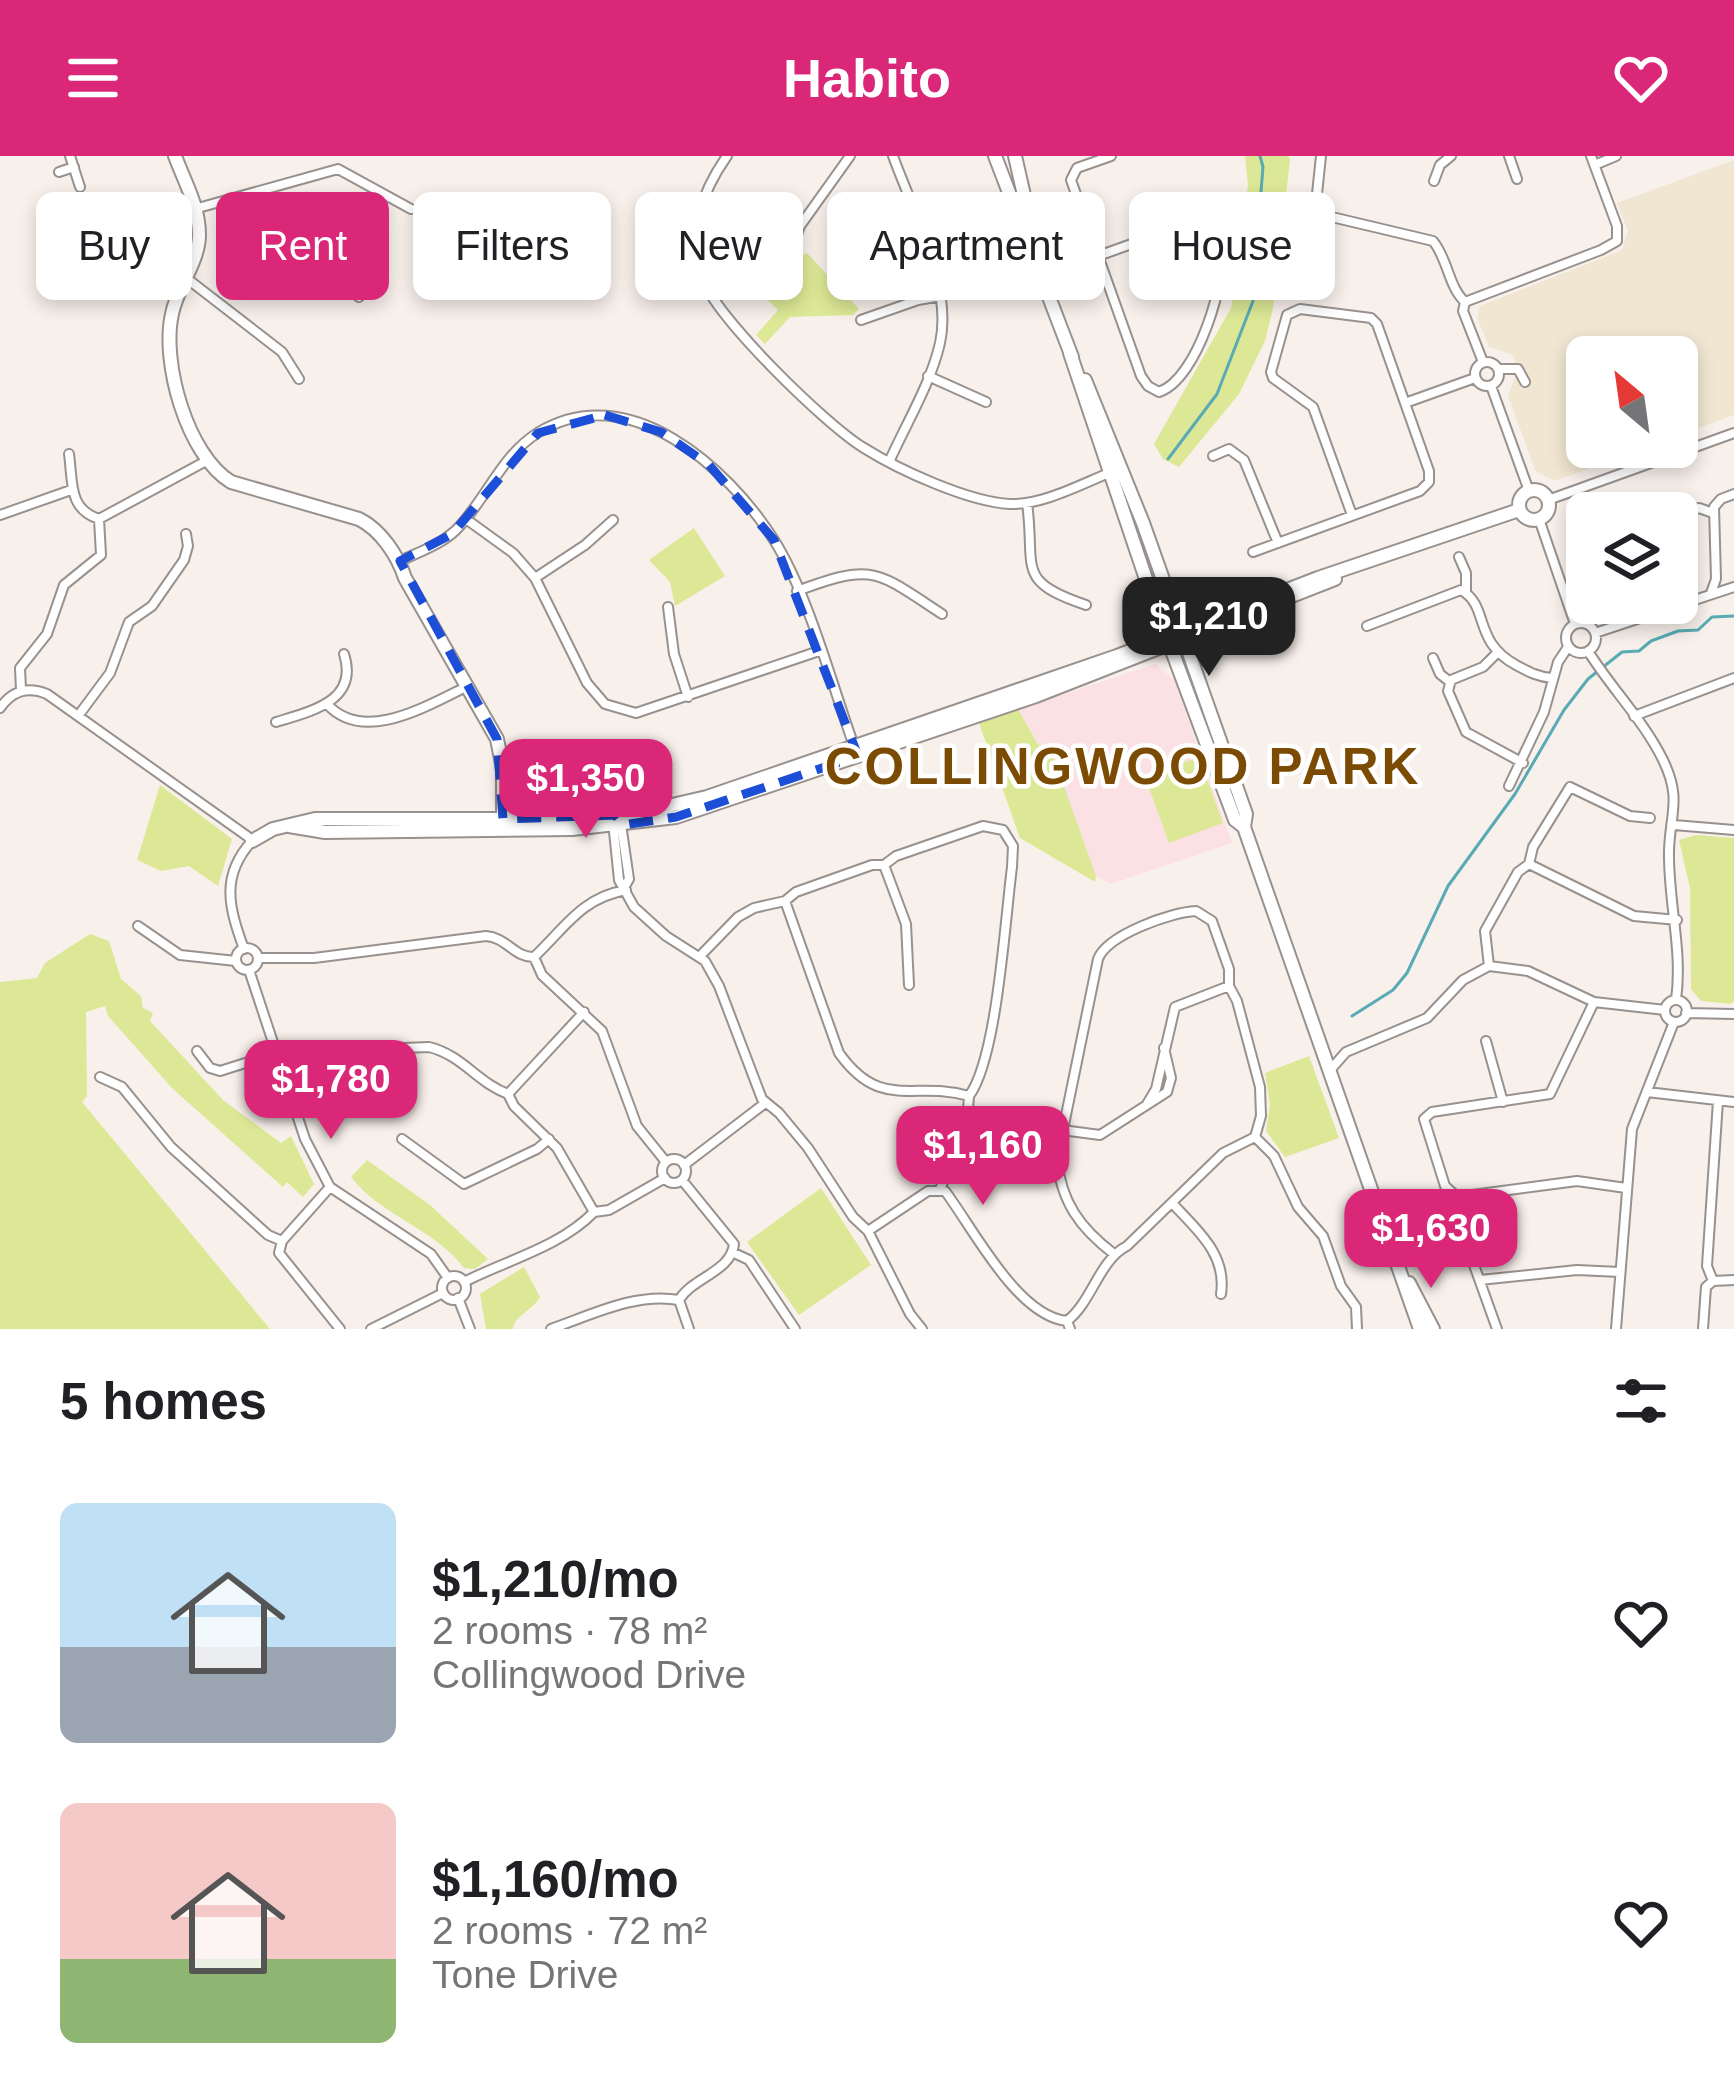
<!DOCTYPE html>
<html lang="en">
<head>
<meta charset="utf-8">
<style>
  :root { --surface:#fff; --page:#f2f2f2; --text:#202124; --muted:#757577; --accent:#db2777 }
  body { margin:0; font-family:Helvetica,sans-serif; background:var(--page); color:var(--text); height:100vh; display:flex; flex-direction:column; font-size:45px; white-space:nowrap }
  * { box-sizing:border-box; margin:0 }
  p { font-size:39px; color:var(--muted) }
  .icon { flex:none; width:66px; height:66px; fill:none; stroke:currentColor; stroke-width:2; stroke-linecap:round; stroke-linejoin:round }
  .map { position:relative; height:1173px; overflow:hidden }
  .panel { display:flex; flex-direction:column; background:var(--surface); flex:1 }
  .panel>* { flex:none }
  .banner { position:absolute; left:36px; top:36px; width:1662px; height:108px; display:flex; gap:24px }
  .needle { width:78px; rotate:331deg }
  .controls { position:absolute; left:1566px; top:180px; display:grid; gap:24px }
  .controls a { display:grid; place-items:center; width:132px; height:132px; border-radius:18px; background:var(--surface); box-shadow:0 6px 18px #0003; font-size:60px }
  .price { position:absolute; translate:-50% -102px; padding:0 27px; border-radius:24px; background:var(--accent); color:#fff; font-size:39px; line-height:78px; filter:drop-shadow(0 3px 6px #0008) }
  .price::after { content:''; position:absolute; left:50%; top:72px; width:36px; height:27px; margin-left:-18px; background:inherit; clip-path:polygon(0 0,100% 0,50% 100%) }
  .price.on { background:#222; color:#fff }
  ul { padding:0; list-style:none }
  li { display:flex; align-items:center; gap:36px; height:300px; padding:0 60px }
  li span { display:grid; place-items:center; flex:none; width:336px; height:240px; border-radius:18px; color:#555 }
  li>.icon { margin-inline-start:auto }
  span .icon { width:144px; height:144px; fill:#fffc; stroke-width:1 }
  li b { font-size:51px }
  h2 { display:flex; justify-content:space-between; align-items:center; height:144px; padding:0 60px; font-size:51px }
  .pill { padding:0 42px; border-radius:18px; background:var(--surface); box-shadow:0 6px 18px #0003; font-size:42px; line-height:108px }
  .pill.on { background:var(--accent); color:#fff }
  header { display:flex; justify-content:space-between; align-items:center; height:156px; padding:0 60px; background:var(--accent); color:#fff; font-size:54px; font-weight:600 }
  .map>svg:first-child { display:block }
</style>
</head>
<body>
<header><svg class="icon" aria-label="menu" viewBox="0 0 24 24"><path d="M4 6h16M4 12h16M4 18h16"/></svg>Habito<svg class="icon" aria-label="heart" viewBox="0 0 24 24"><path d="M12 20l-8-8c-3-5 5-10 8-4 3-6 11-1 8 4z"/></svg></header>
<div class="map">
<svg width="1734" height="1173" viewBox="0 0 1734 1173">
  <rect width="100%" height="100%" fill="#f8f0eb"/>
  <!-- commercial -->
  <path fill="#fbe0e4" d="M1156,508l18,16 58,163 -121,41 -15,-8 -46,-128 -4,2 -9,-7 -19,-34z"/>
  <!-- education -->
  <path fill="#f1e6d2" d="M1734,4v255l-57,21v-79h-90v90h60l-92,34 -19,-9 -28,-76 10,-27 -5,-14 -24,-8 -12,-29 3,-12 142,-56 6,-19 -11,-28z"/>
  <!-- green -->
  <path fill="#dde896" d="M1245,0h43l2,4 -17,148 -8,33 -26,53 -60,73 -16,-8 -9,-15 77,-136 17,-123z
    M807,97l52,56 -6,6 -63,2 -25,27 -9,-9 22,-25 -18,-18 33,-33z
    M694,372l31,48 -50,30 -5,-24 -21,-22z
    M1018,553l19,34 9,7 4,-3 46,129 -1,6 -75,-44 -41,-115z
    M1199,601l24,66 -54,20 -24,-66z
    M160,629l72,54 -14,47 -29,-20 -28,5 -24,-11z
    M1696,679l38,3v163l-3,3 -30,-3 -10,-12 -1,-101 -11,-48z
    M90,778l19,7 12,38 20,17 2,12 10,5 -3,8 73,79 58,43 10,-7 23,48 -11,13 -16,-15 -4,5 -111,-99 -64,-72 -3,-10 -19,6 1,84 -5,6 188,227h-270v-347l37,-4 8,-15z
    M1309,900l30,82 -54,19 -19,-26 4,-27 -5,-31z
    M367,1004l63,45 58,54 -13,10 -11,-1c-30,-40 -83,-52 -113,-91z
    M821,1032l50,77 -72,50 -52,-73z
    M524,1111l16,30c-7,13 -26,19 -27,32h-27l-6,-35z"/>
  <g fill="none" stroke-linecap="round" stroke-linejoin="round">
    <!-- stream -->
    <path stroke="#58abb5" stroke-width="3" d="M1260,0l3,11 -3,37
      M1168,303l49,-65 36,-93 6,-87
      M1352,860l41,-26 14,-17 41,-87 67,-92 49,-84 24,-31 34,-27 17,-1 12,-10 27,-10 20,-1 14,-13 22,-1"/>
    <!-- street casing -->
    <g stroke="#98918d" stroke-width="12">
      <path id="street" d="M70,0l10,31
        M727,0c-26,37 -39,76 -25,121 13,40 124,148 162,171 35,22 105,54 146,56 34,1 73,-21 104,-33
        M1111,0l-34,12 -6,12 70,196 7,10 11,6c39,-13 68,-113 64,-151 -1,-9 -7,-19 -10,-27
        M1509,0l8,23
        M1597,8l19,-8
        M59,16l15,-5
        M1434,25l6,-16 11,-9
        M263,36l19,42 77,63
        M198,52l140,-39 73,40
        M1315,57l6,-57
        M793,90l7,-20 50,-70
        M1098,100l134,-48 83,5 118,28c15,18 15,45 32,61
        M653,115l45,-8
        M185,121l97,75 17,27
        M861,164l57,-20 23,-4
        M1475 218a12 12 0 1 1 24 0a12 12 0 1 1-24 0Z
        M1483,206l-20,-51 2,-9 136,-52 16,-9v-15l-26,-70
        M1499,213h19l7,13
        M928,220l58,26
        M1491,230l38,105
        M1405,247l70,-25
        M69,298c4,28 -1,55 30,65l107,-58
        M1213,300l16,-7 15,11 34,83
        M889,306c17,-38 42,-79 51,-119 13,-57 -28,-134 -47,-187
        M1548,344l186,-67
        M1027,347c9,65 -13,78 59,102
        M0,359l71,-25
        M1677,359l22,-7 14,5
        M466,363l47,34 22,25 52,105 18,21 31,9 183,-62
        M1539,363l36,105
        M1253,396l167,-61 9,-9v-11l-52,-147 -6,-6 -71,-9 -13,6 -16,57 2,6 40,29 39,108
        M1459,401l7,16v18
        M400,405c19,-9 40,-16 56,-31 31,-31 44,-74 83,-98 89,-54 189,35 235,108 35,56 57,142 80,206
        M535,422l50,-33 28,-25
        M797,435c77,-29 79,-20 145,23
        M1711,437l5,-14 -2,-72 7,-8 13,-5
        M668,451l6,47 14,43
        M1566 482a15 15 0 1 1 30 0a15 15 0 1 1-30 0Z
        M1367,470l94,-36c29,16 11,51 55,75 13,7 22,12 36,13
        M1595,477l139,-46
        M1588,495c23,37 56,70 75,109 19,39 7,53 6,91 -1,50 14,99 7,149
        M1496,498l-13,13 -32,13 -3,11 18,41 57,31
        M1433,502l7,16 10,8
        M21,534l-1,-22 27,-34 17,-49 37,-30 -2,-36
        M327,548c37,41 101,1 141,-18
        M0,552c12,-17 27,-22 47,-14l200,142 5,5c-32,35 -23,67 -8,108
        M78,560l32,-43 19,-51 23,-16 32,-46 4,-14 -2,-12
        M1634,560l100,-38
        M276,566c36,-11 83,-21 68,-68
        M1509,630l35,-74 14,-50 10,-15
        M613,666l6,58 15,27 32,29 39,25 14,25 43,113 17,14 29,35 45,69 15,14 42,83 12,15
        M621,668l8,55 -4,7
        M1674,669l60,5
        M1529,708l4,-17 37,-60 60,29 20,2
        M1529,708l105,52 43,4
        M884,709l22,59 3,61
        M626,734c-45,8 -61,38 -92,67l8,18 60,56 35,95 29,36
        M785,745l54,152c42,59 75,27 130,43
        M138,770l42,29 56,6
        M236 803a11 11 0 1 1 22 0a11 11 0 1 1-22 0Z
        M701,799l37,-38 16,-9 31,-7 11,-9 76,-27h12l12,-9 87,-30 20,4 10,16 -1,21c-7,53 -15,192 -43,229 -1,34 -15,62 -29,93
        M258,802h56l172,-22c20,1 29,22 48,21
        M1489,810l-4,-35 33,-59 11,-8
        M249,814l56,169 25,48 101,67 17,24
        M1665 855a11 11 0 1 1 22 0a11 11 0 1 1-22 0Z
        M1686,857l48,1
        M1486,885l17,61
        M197,895l13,17 10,3 57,-18 152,-6c33,8 49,36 79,47l6,12 43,42 37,64
        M1331,913l15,-17 81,-34 36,-38 26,-14 39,5 66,31 71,8
        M100,921l22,10 49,60 97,88 14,6
        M1647,936l87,10
        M508,938l76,-82
        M1147,948l9,-15 19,-82 54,-21
        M1062,974l38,5 67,-43 4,-14 -7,-30
        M1255,981l19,19 24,51 25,29 18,50 15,21 1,22
        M402,983l62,45 73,-35 12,-10
        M662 1015a12 12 0 1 1 24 0a12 12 0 1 1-24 0Z
        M684,1009l80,-61
        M682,1024l52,64c-3,28 -41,33 -55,56l10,29
        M330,1031l-48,54 -3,12 61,76
        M1457,1041l-12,-11 -21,-67 8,-7 118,-18 44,-92
        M1172,1047c25,27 55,51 49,91
        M868,1075l60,-40h17c28,37 72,125 122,130l3,8
        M734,1097l15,7 46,69
        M442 1132a12 12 0 1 1 24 0a12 12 0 1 1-24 0Z
        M1480,1124l97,-10 43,2
        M1713,1125l-6,-15 11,-165
        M464,1126c43,-22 96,-35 130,-70l15,-2 56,-32
        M458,1142l12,31
        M1067,1165c25,-19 32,-61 60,-75l96,-93 32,-16 6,-21 -1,-29 -23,-86 -8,-15v-17l-17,-48 -16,-10c-25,1 -89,24 -98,48l-41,200c4,43 23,69 57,95
        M371,1173l72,-36
        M551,1173c40,-14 85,-37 128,-29
        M1497,1173l-41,-114 1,-18 120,-16 49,7
        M1616,1173l16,-200 42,-107
        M1703,1173l3,-42 7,-6 21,-1"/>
    </g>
    <!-- secondary casing -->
    <g stroke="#98918d" stroke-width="16">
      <path id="secondary" d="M175,0c10,27 24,50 24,79 0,27 -22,52 -27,79 -11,48 15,141 59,168l128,37c22,11 39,37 46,59l92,161 6,30v55
        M995,0l77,201
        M1015,0l22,96
        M1070,197l82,244 83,223 9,7 176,502
        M1085,224l58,143 103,291 -2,13
        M1519 349a15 15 0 1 1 30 0a15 15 0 1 1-30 0Z
        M289,670l36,6 247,-3 104,-12 360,-121 299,-117
        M252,685l21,-12 42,-10h252l70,-6 70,-16 410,-141 201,-78 201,-68
        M1409,1127l24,46"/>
    </g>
    <!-- street -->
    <use href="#street" stroke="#fff" stroke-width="8"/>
    <!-- secondary -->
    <use href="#secondary" stroke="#fff" stroke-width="12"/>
  </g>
  <!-- marked area -->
  <path fill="none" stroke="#1d4ed8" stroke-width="9" stroke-dasharray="24 15" stroke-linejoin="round" d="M605,259l56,17 48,33 65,75 84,216 -182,61 -53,8 -8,-10 -112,4 -6,-80 -97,-178 52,-27 86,-101z"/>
  <g text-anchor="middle" stroke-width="9" stroke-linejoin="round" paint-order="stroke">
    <!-- district labels -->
    <g font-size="51" font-weight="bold" letter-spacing="3" fill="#7c4b03" stroke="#fff">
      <text x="1123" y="628">COLLINGWOOD PARK</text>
    </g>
  </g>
</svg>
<div class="controls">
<a><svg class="needle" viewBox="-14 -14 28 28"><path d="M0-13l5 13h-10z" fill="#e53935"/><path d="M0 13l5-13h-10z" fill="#757577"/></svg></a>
<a><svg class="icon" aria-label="layers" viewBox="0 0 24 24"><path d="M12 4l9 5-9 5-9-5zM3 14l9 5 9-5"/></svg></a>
</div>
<b class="price on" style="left:1209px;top:523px">$1,210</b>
<b class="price" style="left:586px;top:685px">$1,350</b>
<b class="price" style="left:331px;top:986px">$1,780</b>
<b class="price" style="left:983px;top:1052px">$1,160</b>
<b class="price" style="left:1431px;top:1135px">$1,630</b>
<div class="banner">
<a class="pill">Buy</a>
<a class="pill on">Rent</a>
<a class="pill">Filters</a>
<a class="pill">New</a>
<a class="pill">Apartment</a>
<a class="pill">House</a>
</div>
</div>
<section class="panel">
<h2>5 homes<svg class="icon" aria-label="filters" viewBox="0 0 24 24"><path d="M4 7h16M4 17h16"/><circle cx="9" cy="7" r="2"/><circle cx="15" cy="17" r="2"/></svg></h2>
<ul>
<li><span style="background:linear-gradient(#bfe0f5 60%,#9aa5b1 0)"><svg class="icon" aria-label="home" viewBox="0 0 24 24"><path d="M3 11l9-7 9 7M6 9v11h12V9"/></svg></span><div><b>$1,210/mo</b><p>2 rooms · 78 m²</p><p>Collingwood Drive</p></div><svg class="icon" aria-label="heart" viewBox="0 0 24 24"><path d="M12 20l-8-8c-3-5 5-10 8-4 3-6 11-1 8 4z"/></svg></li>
<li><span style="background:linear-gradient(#f6c9c9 65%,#8fb573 0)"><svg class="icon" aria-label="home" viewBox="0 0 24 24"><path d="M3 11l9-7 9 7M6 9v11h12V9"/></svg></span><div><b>$1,160/mo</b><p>2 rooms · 72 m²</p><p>Tone Drive</p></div><svg class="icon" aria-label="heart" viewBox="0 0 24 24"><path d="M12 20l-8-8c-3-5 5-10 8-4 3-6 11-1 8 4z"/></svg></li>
</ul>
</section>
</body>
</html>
